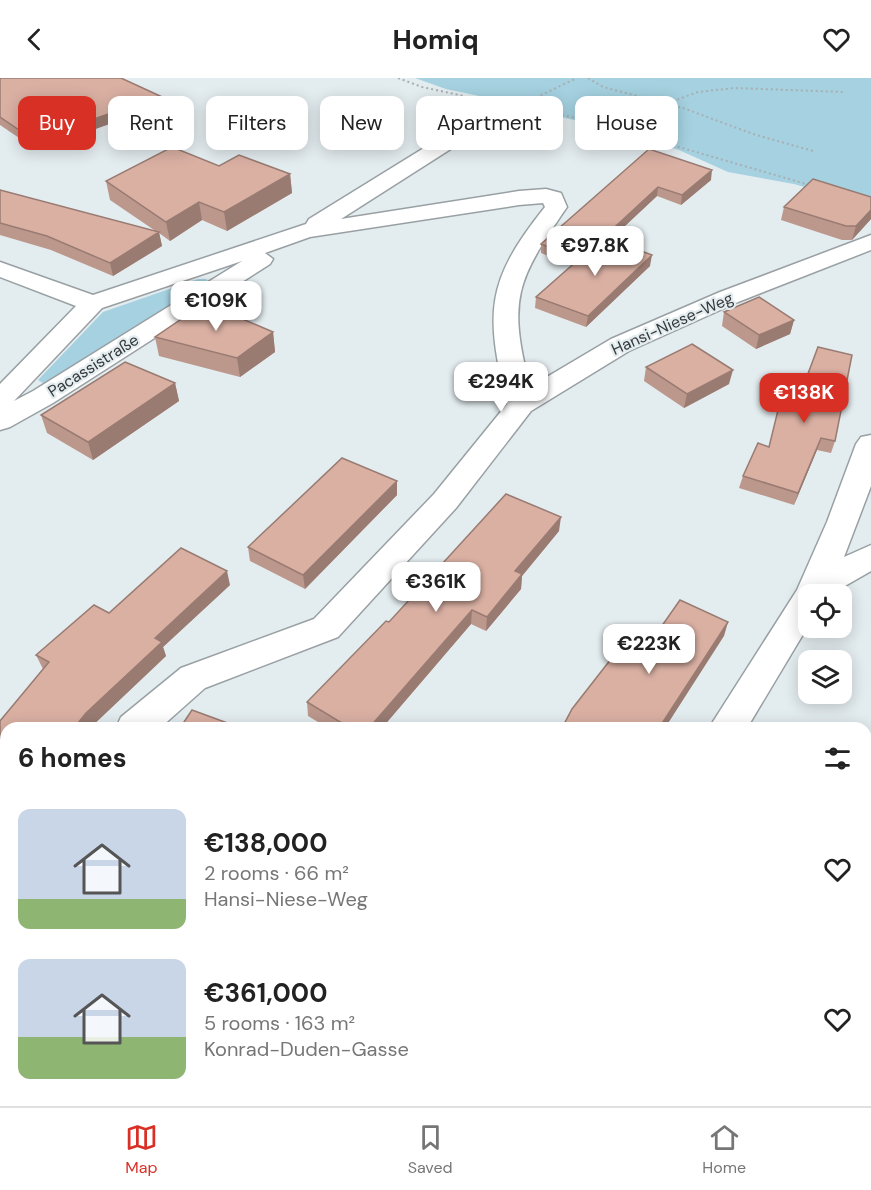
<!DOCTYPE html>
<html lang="en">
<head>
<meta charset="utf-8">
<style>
  :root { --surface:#fff; --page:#f2f2f2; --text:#222; --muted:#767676; --line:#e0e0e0; --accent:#d93025 }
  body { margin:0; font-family:"DM Sans",sans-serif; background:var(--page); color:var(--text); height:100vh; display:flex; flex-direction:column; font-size:22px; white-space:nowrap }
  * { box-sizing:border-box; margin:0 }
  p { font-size:20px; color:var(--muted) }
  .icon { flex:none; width:33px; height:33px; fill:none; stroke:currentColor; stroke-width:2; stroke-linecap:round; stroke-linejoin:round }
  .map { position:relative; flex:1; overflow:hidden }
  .side { position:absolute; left:0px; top:644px; width:872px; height:386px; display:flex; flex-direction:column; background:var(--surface); border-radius:18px 18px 0 0; box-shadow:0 3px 15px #0003 }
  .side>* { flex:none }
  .hud { position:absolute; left:18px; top:18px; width:836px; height:54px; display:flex; gap:12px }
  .buttons { position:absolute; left:798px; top:506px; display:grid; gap:12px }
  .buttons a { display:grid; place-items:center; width:54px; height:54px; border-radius:12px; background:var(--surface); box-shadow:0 3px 15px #0003; font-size:30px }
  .price { position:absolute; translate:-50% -51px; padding:0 14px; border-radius:12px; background:#fff; color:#222; font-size:20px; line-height:39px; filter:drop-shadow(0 2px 3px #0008) }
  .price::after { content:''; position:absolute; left:50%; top:36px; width:18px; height:14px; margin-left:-9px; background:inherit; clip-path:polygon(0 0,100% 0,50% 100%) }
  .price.active { background:var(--accent); color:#fff }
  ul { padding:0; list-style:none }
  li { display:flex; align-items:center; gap:18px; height:150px; padding:0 18px }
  li span { display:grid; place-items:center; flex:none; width:168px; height:120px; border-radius:12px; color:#555 }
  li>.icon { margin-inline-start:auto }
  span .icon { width:72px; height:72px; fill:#fffc; stroke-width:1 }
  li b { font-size:26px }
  h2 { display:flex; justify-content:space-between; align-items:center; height:72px; padding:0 18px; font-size:26px }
  .chip { padding:0 21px; border-radius:12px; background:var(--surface); box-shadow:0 3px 15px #0003; font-size:21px; line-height:54px }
  .chip.active { background:var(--accent); color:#fff }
  header { display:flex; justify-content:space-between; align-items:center; height:78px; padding:0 18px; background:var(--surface); font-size:27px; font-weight:700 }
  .dock { display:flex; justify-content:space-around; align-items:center; height:84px; border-top:2px solid var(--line); background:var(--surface); font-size:16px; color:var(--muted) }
  .dock a { display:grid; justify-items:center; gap:3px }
  .dock .active { color:var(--accent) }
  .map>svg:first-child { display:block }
</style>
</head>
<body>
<header><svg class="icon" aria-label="back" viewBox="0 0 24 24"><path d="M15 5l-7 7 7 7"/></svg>Homiq<svg class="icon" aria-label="heart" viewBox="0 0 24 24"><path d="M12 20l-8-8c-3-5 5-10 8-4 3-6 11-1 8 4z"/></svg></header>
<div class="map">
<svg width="871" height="1028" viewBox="0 0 871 1028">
  <rect width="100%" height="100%" fill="#e3ecef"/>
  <!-- green -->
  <path fill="#a5d1e0" d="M415,0h456v128l-77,-22 -66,-12 -49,-22 -92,-27 -44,-10 -26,3v-12l-71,-15z
    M198,201h8l4,5 -164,101 -8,-5 65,-68z"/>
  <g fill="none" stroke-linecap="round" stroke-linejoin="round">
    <!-- street casing -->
    <g stroke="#99a0a3" stroke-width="3">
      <path id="street" d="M486,34l7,2 3,4 -3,4 -152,97 178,-28 27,-2 15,4 6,14c-50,73 -60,91 -37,180l81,-48 109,-47 151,-57v15l-133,52 -109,49 -98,60 -75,97 -118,129 -133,51 -45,40h-44l5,-11 60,-49 133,-49 120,-125 73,-90c-22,-91 -22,-122 38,-197l-2,-4 -24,2 -209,32 -45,16 8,6 -3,5 -217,139 -43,24 -10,3v-46l76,-78 -76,-29v-15l93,33 213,-71 3,-5 170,-105zM242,183l-209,130 -19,10 88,-93z
        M871,357v51l-27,71 27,-12v26l-40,23h-23v32l-61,102h-38l88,-138 30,-68 29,-78 5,-7z
        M6,840v49l-6,2v-48z
        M549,1023h46l-1,5h-46z"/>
    </g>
    <!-- path-far1 -->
    <path stroke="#a8afb2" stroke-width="2" stroke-dasharray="2 3" stroke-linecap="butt" d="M398,0l24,9 42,9
      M588,0l15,9 80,21 70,26 60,17
      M668,25l30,-11 36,-4 110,4
      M513,27l73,15 227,66
      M518,28l59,-28"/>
    <!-- path -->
    <path stroke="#a8afb2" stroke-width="4.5" stroke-dasharray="4 6" stroke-linecap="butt" d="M0,993l6,1
      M145,1023l24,5"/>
    <!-- street -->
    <use href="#street" fill="#fff" fill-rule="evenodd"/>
  </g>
  <!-- wall -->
  <path fill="#bb978c" d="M0,0l162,27 -125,45 -37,-25z
    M649,71l62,31 -30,25 -24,-9 -47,44 40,26 -64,61 -51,-19 1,-11 36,-32 -31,-12v-9z
    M219,88l71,8 2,19 -65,38 -25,-11 -32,21 -11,-8 3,13 -49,30 -62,-26 -51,-15v-45l157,42 -47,-32 -4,-19z
    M871,119v22l-19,21h-10l-61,-20 3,-13z
    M724,234l70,8 -4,14 -34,15 -34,-23z
    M273,254l2,20 -35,25 -81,-21 -4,-19z
    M646,289l83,17 -45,24 -40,-27z
    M175,305l4,18 -86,59 -46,-27 -6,-18z
    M780,324l55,39 -4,12 -14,-3 -23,55 -55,-17 4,-12 26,-29z
    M397,403v14l-92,94 -55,-28 -2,-14z
    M559,453l-37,45 -1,13 -35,42 -15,-7 -89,104h-54l-20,-12 -1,-14 82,-80z
    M230,507l-67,62 3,9 -76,72h-84v127l-6,9v-143l43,-52 -7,-14 73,-42z
    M341,1023h163l-1,5h-162z"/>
  <!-- shaded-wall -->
  <path fill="#997b72" d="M160,18l2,9 -125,45 -3,-10z
    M712,92l-1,10 -30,25 1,-10z
    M290,96l2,19 -65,38 -3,-19z
    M658,109l-1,9 -77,72 1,-9z
    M199,124l3,18 -32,21 -4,-19z
    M871,132v9l-19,21 4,-14z
    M159,154l3,14 -49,30 -3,-13z
    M652,177l-2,11 -64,61 2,-11z
    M794,242l-4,14 -34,15 3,-14z
    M273,254l2,20 -35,25 -3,-19z
    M733,292l-4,14 -45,24 3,-14z
    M175,305l4,18 -86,59 -5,-18z
    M821,360l-4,12 -23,55 4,-12z
    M397,403v14l-92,94 -2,-14z
    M561,439l-2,14 -37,45 -1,13 -35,42 1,-14 28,-46z
    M227,493l3,14 -67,62 3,9 -76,72h-16l12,-15 69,-75z
    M472,532l-1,14 -89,104h-13z
    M728,544l-4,14 -59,92h-6z
    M6,753v24l-6,9v-24z"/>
  <!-- building -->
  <path fill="#dab0a3" stroke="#997b72" stroke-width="1.5" d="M0,0h121l39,18 -126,44 -34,-23z
    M172,69l47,19 20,-11 51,19 -66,38 -25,-10 -33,20 -60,-41z
    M649,71l63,21 -30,25 -24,-8 -54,50 -25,21 -38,-14z
    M813,101l58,18v13l-15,16h-10l-62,-19z
    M0,112l159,42 -49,31 -63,-27 -47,-13z
    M604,159l48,18 -64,61 -52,-19z
    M759,219l35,23 -35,15 -35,-23z
    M205,225l68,29 -36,26 -82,-21z
    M692,266l41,26 -46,24 -41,-27z
    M818,269l34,8 -17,86 -14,-3 -23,55 -55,-17 15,-33 11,4 11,-45 14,9z
    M125,284l50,21 -87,59 -47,-27z
    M342,380l55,23 -94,94 -55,-28z
    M506,416l55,23 -46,54 7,3 -35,43 -15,-7 -103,118h-19l-43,-26 79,-81 3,1z
    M181,470l46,23 -72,67 7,4 -76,71 -12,15h-68v103l-6,9v-119l49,-59 -13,-7 58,-50 15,8z
    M680,522l48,22 -69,106h-97l10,-19 46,-59 20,10z
    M192,632l49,18h-61z
    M358,1023h145v5h-124z"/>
  <g text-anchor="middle" stroke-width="4.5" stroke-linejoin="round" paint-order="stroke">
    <!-- far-street labels -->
    <g font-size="16" fill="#36393b" stroke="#e3ecef">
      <text transform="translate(672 245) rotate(-24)" y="6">Hansi-Niese-Weg</text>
      <text transform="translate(93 287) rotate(-32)" y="6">Pacassistraße</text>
    </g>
  </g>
</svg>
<div class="buttons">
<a><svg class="icon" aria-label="locate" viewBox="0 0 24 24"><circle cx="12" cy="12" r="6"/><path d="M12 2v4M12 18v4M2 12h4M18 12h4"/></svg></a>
<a><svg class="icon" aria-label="layers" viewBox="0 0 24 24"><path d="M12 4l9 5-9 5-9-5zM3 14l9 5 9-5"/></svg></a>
</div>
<b class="price" style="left:595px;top:199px">€97.8K</b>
<b class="price" style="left:216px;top:254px">€109K</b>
<b class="price" style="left:501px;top:335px">€294K</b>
<b class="price active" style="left:804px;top:346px">€138K</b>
<b class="price" style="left:436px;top:535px">€361K</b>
<b class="price" style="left:649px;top:597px">€223K</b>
<div class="hud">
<a class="chip active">Buy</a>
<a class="chip">Rent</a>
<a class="chip">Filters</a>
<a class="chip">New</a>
<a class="chip">Apartment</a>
<a class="chip">House</a>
</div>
<section class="side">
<h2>6 homes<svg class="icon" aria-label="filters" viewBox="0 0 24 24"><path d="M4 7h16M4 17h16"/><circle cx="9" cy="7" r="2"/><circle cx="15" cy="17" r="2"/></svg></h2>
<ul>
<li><span style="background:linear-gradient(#c9d6e8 75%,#8fb573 0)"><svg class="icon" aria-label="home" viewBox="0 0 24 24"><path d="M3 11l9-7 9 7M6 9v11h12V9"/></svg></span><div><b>€138,000</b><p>2 rooms · 66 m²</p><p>Hansi-Niese-Weg</p></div><svg class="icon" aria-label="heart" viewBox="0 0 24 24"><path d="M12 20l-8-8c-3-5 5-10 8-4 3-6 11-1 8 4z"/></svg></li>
<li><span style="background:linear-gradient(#c9d6e8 65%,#8fb573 0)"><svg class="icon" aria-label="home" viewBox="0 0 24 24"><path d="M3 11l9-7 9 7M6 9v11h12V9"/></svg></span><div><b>€361,000</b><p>5 rooms · 163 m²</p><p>Konrad-Duden-Gasse</p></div><svg class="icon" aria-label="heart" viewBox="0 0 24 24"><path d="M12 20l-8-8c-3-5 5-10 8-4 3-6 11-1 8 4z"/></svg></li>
</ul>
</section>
</div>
<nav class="dock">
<a class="active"><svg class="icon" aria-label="map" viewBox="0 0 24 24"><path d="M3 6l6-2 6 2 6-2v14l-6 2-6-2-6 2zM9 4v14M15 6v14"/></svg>Map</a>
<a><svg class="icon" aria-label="saved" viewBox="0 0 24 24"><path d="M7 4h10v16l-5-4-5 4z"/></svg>Saved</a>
<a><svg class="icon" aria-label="home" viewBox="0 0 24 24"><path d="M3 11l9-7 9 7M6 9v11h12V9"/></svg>Home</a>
</nav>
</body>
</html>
